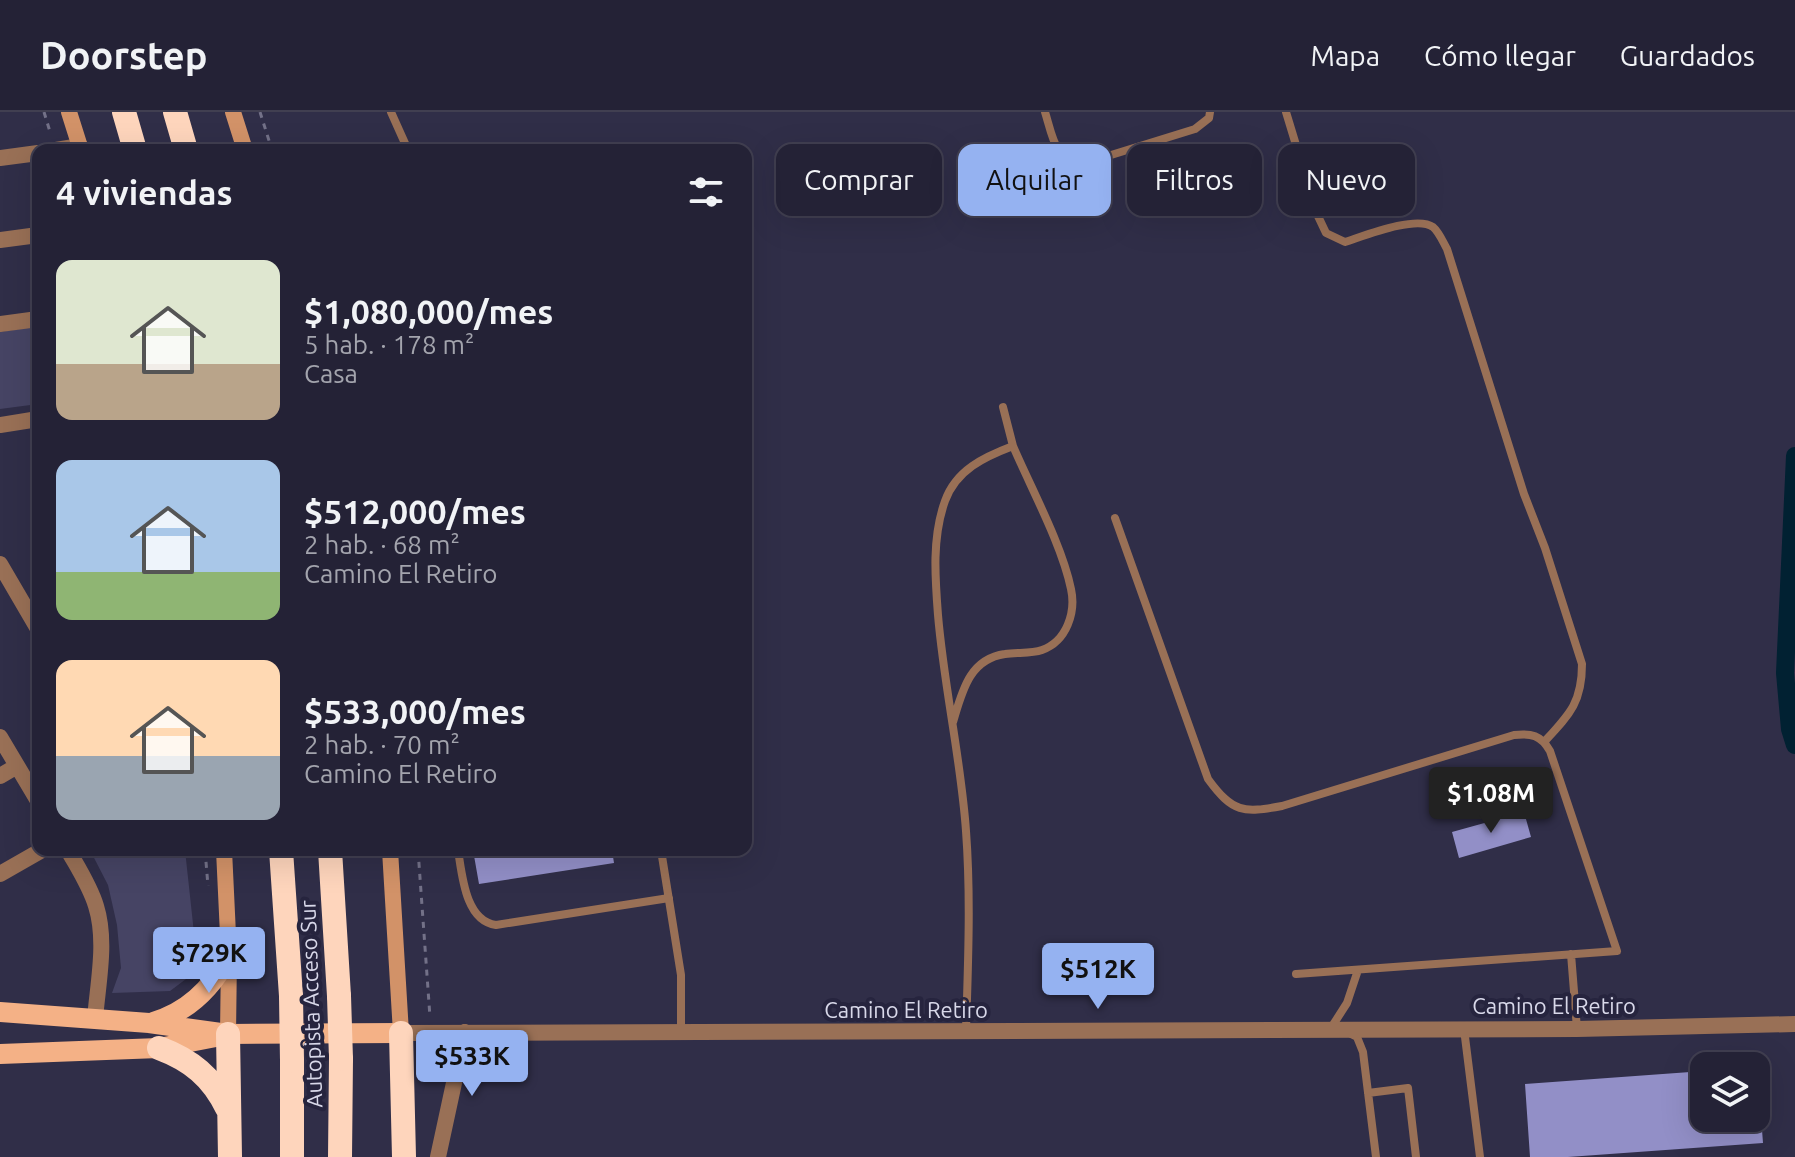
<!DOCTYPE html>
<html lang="es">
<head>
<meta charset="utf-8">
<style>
  :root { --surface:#242236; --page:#302f42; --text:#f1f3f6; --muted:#a3a4ad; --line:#413f51; --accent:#95b2f1 }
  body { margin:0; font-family:Ubuntu,sans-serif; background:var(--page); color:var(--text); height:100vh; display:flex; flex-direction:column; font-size:30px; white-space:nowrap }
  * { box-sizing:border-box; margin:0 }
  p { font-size:26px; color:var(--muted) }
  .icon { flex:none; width:44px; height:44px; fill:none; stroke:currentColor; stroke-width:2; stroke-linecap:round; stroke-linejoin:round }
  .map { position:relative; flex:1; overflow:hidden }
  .panel { position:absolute; left:32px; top:32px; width:720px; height:712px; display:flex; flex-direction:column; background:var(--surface); border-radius:16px; box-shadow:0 8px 32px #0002,0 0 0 2px var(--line) }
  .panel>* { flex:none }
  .guide { position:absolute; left:776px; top:32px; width:760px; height:72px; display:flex; gap:16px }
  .buttons { position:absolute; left:1690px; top:940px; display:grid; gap:16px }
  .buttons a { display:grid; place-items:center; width:80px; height:80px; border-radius:16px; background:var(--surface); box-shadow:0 8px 32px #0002,0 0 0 2px var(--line); font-size:40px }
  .price { position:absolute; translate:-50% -68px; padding:0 18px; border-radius:8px; background:var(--accent); color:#111; font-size:26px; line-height:52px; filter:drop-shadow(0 2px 4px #0008) }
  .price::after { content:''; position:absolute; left:50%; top:48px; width:24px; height:18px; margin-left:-12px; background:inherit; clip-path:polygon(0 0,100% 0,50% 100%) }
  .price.current { background:#222; color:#fff }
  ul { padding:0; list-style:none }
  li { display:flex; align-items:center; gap:24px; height:200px; padding:0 24px }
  li span { display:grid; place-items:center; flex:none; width:224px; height:160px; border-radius:16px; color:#555 }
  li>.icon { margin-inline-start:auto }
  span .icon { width:96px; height:96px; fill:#fffc; stroke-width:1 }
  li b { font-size:34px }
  h2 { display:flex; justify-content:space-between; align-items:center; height:96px; padding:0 24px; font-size:34px }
  .pill { padding:0 28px; border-radius:16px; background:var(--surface); box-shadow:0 8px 32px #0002,0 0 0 2px var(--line); font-size:28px; line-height:72px }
  .pill.current { background:var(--accent); color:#111 }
  header { display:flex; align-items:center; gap:48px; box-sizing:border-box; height:112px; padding:0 40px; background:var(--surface); border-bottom:2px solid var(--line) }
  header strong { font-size:38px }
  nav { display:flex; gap:44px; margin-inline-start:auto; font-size:28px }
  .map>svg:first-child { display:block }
</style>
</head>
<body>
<header>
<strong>Doorstep</strong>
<nav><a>Mapa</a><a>Cómo llegar</a><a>Guardados</a></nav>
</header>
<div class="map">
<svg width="1795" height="1045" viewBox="0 0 1795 1045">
  <rect width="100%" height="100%" fill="#302e48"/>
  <!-- green -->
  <path fill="#464464" d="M38,214v78l-38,5v-77z
    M93,738h92l13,120 -28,21 -58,2 9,-25 -4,-43 -9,-40 -17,-33z"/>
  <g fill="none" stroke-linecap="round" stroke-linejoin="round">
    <!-- canal -->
    <path stroke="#012132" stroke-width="18" d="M1795,344l-10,217 5,56 5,16"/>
  </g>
  <!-- building -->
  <path fill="#928fc7" d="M1524,700l7,25 -72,21 -7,-26z
    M473,738h139l2,13 -135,21z
    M1704,959v47h52v-41h2l5,66 -195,14h-38l-5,-73z"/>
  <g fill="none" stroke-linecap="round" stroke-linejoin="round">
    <!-- path -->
    <path stroke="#737188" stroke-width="3" stroke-dasharray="6 6" stroke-linecap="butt" d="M44,0l7,23
      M260,0l12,38
      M205,738l3,36
      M418,738l12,167"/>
    <!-- lane -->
    <path stroke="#997056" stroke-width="8" d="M391,0l17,38
      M1045,0c7,22 10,51 37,52l113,-35 14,-11 1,-6
      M1286,0l31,102 9,19 19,9c19,-6 71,-27 88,-15 6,5 10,15 14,22l77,245 21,54 37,116c0,38 -12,50 -37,77
      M1115,406l93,261c25,34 35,34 74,27l232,-71c17,-2 27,0 36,16l67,200 -321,23
      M953,610c9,-30 16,-63 52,-68 12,-2 26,0 37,-4 25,-9 34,-38 29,-61 -9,-44 -40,-101 -58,-143
      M458,738c4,24 7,71 38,75l173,-27
      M661,738l20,125v55
      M1571,842l6,75
      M1331,916l16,-25 11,-33
      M1464,917l16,128
      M966,919c2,-66 5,-133 0,-200 -5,-72 -22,-144 -28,-216 -3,-38 -6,-78 7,-114 11,-31 39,-44 68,-55l-10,-39
      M1351,922l6,3 6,15 13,105
      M1368,981l40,-5 8,69"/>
    <!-- street -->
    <path stroke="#997056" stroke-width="16" d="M56,38l24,-4
      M0,46l38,-5
      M0,128l38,-5
      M0,212l38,-5
      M0,313l38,-6
      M0,452l38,65
      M0,625l38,64
      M0,664l17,-10
      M68,738c10,18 22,36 28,56 11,35 2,76 -1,113
      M0,762l42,-24
      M401,921l1176,-4 218,-5
      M438,1045l27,-125"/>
    <!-- secondary -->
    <path stroke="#d29268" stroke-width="16" d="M69,0l12,38
      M233,0l12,38
      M224,738l5,106 -1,78
      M390,738l11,183"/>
    <!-- primary -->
    <path stroke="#f4b186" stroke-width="20" d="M0,900l149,11 79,11 173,-1
      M153,910c35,-10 59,-34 76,-66
      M0,942l159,-6 62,-12"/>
    <!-- highway -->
    <path stroke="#fed5bc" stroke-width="24" d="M124,0l11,38
      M175,0l11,38
      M281,738l10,146
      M330,738l9,146
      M401,921l3,124
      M228,922l2,123
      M159,936c32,12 53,29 68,60
      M292,1045v-96
      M340,1045l1,-98"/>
    <!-- highway-bridge -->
    <path stroke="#fed5bc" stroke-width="24" d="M291,884l1,65
      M339,884l2,63"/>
  </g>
  <g text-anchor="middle" stroke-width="8" stroke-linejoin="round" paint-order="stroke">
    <!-- street labels -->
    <g font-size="22" fill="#d8d8e9" stroke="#26243e">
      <text transform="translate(311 892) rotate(-92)" y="8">Autopista Acceso Sur</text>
      <text x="1554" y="902">Camino El Retiro</text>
      <text x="906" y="906">Camino El Retiro</text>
    </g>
  </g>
</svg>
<div class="buttons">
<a><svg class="icon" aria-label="layers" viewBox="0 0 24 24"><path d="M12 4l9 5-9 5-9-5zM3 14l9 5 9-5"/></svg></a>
</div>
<b class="price current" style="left:1491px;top:723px">$1.08M</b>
<b class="price" style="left:209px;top:883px">$729K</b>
<b class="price" style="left:1098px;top:899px">$512K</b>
<b class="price" style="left:472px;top:986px">$533K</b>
<div class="guide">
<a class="pill">Comprar</a>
<a class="pill current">Alquilar</a>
<a class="pill">Filtros</a>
<a class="pill">Nuevo</a>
</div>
<section class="panel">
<h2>4 viviendas<svg class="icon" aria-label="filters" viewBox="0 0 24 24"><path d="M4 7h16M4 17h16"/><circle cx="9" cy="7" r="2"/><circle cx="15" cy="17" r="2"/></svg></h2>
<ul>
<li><span style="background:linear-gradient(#dfe7d0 65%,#b9a48a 0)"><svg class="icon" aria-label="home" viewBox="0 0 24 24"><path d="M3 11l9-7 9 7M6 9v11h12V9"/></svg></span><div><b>$1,080,000/mes</b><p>5 hab. · 178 m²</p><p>Casa</p></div></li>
<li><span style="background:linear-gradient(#a9c7e8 70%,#8fb573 0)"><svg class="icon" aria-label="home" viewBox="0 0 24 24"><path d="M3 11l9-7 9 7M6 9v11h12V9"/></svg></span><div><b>$512,000/mes</b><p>2 hab. · 68 m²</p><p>Camino El Retiro</p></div></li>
<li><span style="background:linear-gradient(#ffd9b3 60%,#9aa5b1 0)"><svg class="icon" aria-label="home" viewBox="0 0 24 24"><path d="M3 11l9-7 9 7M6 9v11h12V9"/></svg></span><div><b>$533,000/mes</b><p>2 hab. · 70 m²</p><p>Camino El Retiro</p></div></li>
</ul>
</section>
</div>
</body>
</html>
